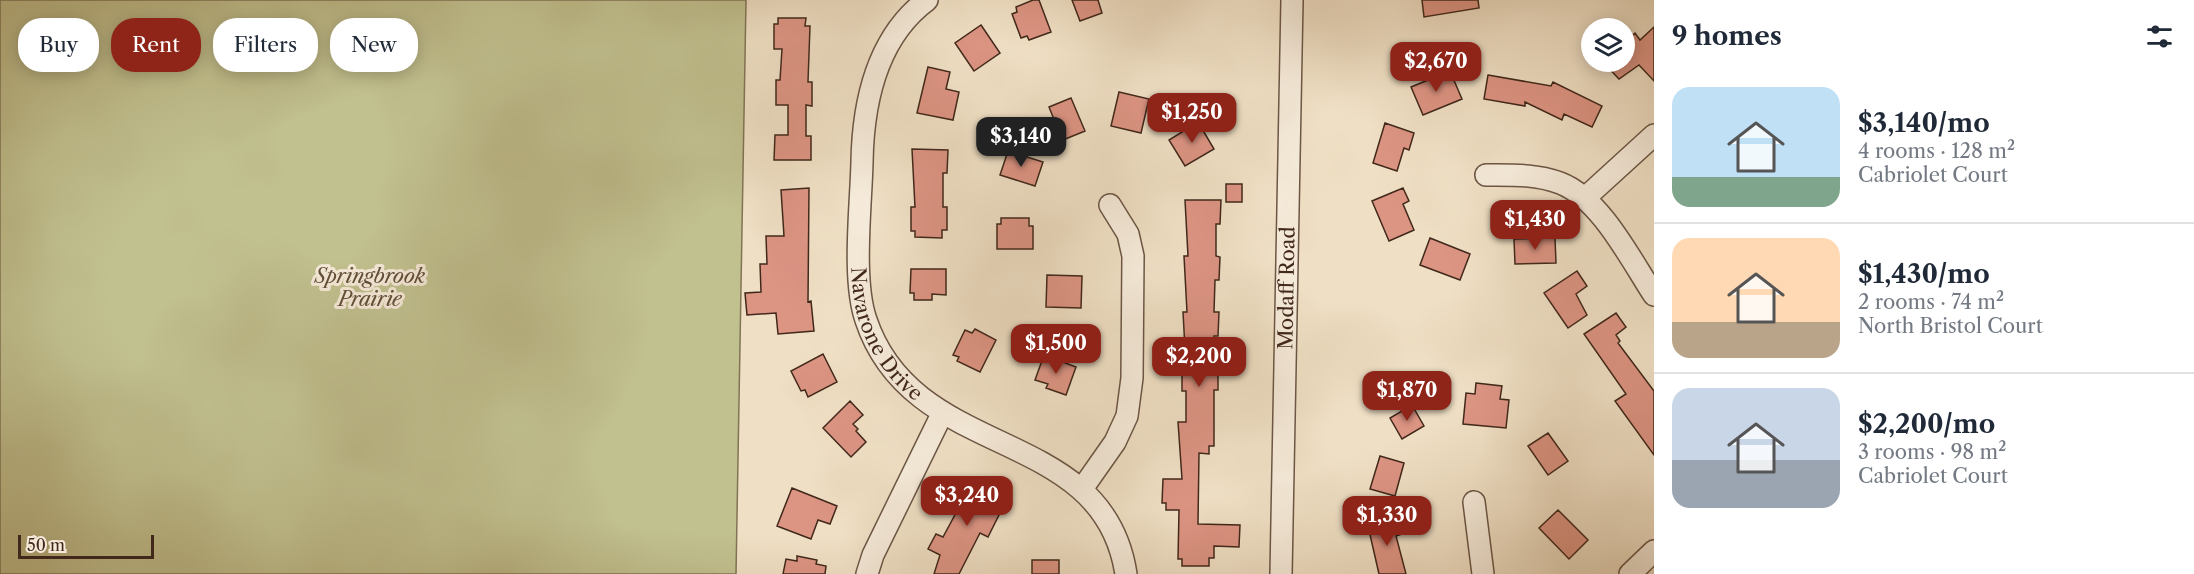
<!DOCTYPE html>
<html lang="en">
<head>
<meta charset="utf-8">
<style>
  :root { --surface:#fff; --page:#f6f6f7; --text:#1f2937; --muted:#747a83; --line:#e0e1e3; --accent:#8f2418 }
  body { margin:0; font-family:"Libre Caslon Text",serif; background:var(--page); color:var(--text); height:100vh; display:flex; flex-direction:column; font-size:22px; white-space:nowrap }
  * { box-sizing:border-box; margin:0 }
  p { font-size:20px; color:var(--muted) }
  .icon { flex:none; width:33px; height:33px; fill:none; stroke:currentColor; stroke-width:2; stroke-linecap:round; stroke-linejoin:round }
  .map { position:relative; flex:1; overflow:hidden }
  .sheet { display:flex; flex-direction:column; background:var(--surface); width:540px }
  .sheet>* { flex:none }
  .guide { position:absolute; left:18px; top:18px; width:570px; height:54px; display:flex; gap:12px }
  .controls { position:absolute; left:1581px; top:18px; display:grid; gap:12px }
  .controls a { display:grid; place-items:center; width:54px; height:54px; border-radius:50%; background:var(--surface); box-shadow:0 3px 15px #0003; font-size:30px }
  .scale { position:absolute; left:18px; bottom:15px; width:136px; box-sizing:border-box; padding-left:6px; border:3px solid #41281b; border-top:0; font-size:16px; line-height:21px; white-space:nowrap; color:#41281b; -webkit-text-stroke:4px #f5ead9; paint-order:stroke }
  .price { position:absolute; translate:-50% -51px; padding:0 14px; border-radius:12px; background:var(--accent); color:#fff; font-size:20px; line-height:39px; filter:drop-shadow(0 2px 3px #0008) }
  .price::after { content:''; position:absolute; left:50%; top:36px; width:18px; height:14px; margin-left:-9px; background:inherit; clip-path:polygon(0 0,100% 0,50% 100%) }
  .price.current { background:#222; color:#fff }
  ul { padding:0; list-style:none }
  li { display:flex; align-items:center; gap:18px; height:150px; padding:0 18px }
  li+li { border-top:2px solid var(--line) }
  li span { display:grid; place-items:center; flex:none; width:168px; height:120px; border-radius:18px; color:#555 }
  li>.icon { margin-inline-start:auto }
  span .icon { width:72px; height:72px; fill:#fffc; stroke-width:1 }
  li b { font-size:26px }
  h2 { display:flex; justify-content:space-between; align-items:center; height:72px; padding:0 18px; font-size:26px }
  .tag { padding:0 21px; border-radius:24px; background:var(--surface); box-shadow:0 3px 15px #0003; font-size:21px; line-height:54px }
  .tag.current { background:var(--accent); color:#fff }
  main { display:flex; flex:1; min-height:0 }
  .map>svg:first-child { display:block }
</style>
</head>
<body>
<main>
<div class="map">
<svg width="1654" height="574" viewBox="0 0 1654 574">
  <rect width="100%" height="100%" fill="#efdfc4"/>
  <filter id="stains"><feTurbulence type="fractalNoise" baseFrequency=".00333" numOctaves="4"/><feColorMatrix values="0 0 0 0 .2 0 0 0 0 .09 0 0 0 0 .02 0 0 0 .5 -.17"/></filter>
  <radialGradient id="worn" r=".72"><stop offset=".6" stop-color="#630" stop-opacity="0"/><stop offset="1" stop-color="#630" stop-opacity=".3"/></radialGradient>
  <!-- green -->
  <path fill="#c1c08f" stroke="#817455" stroke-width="1.5" d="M0,0h746l-10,574h-736z"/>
  <!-- building -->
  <path fill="#dc9483" stroke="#41281b" stroke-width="1.5" d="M1033,0h6l12,32 -22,8 -2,-4 -6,2 -9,-24 5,-2 -1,-5z
    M1072,0h26l4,13 -22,8z
    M1422,0h56l1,8 -55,9z
    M778,18h28l-1,8h5l-2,56h4v24l-6,-1v31h5v24h-37l1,-25h13v-30h-12v-25h4l2,-31h-8v-25h4z
    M981,25l19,28 -26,18 -19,-28z
    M1654,27v54l-15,-16 -20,14 -16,-17h21v-19l11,-10 5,7z
    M928,67l22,5 -4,17 13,3 -6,28 -36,-7z
    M1450,71l12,28 -39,16 -12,-28z
    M1488,75l63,11 2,-4 49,24 -10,21 -28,-13 -2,6 -37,-18v4l-41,-7z
    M1119,92l30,7 -8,34 -30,-7z
    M1071,98l14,33 -27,11 -7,-18 4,-2 -6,-15z
    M1198,122l16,27 -29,17 -16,-26z
    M1385,123l29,10 -5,17 -5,-2 -7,23 -24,-8z
    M912,149l36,1 -1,23h-4v34h4v23h-5v8l-27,-1v-6h-4v-24h4z
    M1008,151l35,11 -8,24 -35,-11z
    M1226,184h16v18h-16z
    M809,188l-1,114 3,-1 3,30 -36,3 -2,-21 -29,2 -2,-22 16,-1 -1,-28h7l-1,-28h18l-3,-46z
    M1403,188l6,13 -6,3 11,26 -25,11 -17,-40z
    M1185,200h36l-1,24h-4v32l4,1 -1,23h-4l-1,32h5l-1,24h-4l-1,31h5v23h-4v56h-5v8l-10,-1 -1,71 42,1 -1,22 -25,-1v12h-5v8h-27v-7h-4l1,-49h-13v-7h-4l1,-24h19l-4,-57h8v-31h-4v-24h4l-3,-55h4l-3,-56h4z
    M1001,218h28v8h4v23h-36v-25h4z
    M1430,238l40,16 -10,26 -40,-15z
    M1555,238l1,25 -41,1 -1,-25z
    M911,269h35v26l-14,-1v6h-18v-7h-4z
    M1577,271l10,15 -11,8 11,21 -19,13 -24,-35z
    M1047,275l35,1 -1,32 -35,-1z
    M1616,313l10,14 -10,8 4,6 -2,2 36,48v64l-39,-54 11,-7 -42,-60z
    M975,329l21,11 -16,32 -23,-11 2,-4 -6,-2 12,-25 7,3z
    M823,354l14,28 -29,15 -3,-7 -4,1 -10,-20z
    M1044,355l32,12 -10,28 -20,-7 2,-4 -13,-4z
    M1476,383l26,3 -2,13 9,1 -3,28 -43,-4 3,-31 9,1z
    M850,401l13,14 -10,9 5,5 -2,2 10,11 -15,15 -28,-29z
    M1412,405l12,21 -22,13 -12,-21z
    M1548,433l20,28 -20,14 -20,-29z
    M1380,456l24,7 -9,33 -25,-7z
    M964,478l43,21 -19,38 -8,-4 -21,41h-25l6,-19 -12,-6 8,-15 7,3 21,-39 -8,-4z
    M792,488l45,18 -7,18 -12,-4 -7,19 -34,-13z
    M1558,510l30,30 -19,19 -30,-31z
    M1398,519l4,15 -6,2 10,38h-27l-11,-48z
    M797,556l20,4 -1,4 10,2 -1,8h-42l3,-15 11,2z
    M1032,560h27v14h-27z"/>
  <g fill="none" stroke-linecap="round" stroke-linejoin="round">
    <!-- minor casing -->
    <g stroke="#6c5645" stroke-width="24">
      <g id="minor">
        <path id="s1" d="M927,0c-50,37 -64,103 -65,162 -1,44 -10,118 4,158 48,144 237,103 260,254"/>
        <path d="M1486,175c25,0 50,-1 74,8 40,15 71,77 94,112"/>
        <path d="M1585,198l69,-63"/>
        <path d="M1082,489l33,-47 12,-26 5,-38 1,-122 -5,-22 -18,-29"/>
        <path d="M1474,502l9,72"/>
        <path d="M867,574l6,-19 69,-141"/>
        <path id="s2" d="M1281,574l11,-574"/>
        <path d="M1630,574l24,-23"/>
      </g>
    </g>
    <!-- minor -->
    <use href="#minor" stroke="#f5ead9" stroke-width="21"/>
  </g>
  <g text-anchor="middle" stroke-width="6" stroke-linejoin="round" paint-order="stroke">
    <!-- park labels -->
    <g font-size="20" font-style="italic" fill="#614e38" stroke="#f5ead9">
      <text x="370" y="283">Springbrook<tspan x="370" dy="23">Prairie</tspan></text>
    </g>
    <!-- street labels -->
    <g font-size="20" fill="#41281b" stroke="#f5ead9">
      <text dy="7" stroke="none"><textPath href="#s2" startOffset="286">Modaff Road</textPath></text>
      <text dy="7" stroke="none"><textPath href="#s1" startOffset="360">Navarone Drive</textPath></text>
    </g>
  </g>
  <rect width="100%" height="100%" filter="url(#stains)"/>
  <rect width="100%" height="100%" fill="url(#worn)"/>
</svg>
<div class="controls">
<a><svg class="icon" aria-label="layers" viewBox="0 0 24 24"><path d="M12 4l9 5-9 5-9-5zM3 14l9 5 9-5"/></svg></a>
</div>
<div class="scale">50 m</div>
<b class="price" style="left:1436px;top:93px">$2,670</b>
<b class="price" style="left:1192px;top:144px">$1,250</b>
<b class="price current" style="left:1021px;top:168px">$3,140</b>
<b class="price" style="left:1535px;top:251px">$1,430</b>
<b class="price" style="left:1056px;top:375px">$1,500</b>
<b class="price" style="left:1199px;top:388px">$2,200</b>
<b class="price" style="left:1407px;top:422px">$1,870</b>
<b class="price" style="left:967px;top:527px">$3,240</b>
<b class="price" style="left:1387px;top:547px">$1,330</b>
<div class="guide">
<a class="tag">Buy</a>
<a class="tag current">Rent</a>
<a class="tag">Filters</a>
<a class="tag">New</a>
</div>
</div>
<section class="sheet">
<h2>9 homes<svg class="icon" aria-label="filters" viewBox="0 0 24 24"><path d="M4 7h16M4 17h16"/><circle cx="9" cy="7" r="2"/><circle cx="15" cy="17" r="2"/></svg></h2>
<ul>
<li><span style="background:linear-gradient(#bfe0f5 75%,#7fa58c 0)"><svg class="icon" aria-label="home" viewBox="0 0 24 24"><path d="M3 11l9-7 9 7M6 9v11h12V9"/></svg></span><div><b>$3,140/mo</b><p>4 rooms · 128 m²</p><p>Cabriolet Court</p></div></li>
<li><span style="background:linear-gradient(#ffd9b3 70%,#b9a48a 0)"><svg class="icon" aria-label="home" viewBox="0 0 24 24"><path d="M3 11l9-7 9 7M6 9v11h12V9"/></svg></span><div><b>$1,430/mo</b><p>2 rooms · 74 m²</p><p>North Bristol Court</p></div></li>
<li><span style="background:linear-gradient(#c9d6e8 60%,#9aa5b1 0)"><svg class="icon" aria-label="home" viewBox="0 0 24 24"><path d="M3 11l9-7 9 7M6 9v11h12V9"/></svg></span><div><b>$2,200/mo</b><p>3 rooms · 98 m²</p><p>Cabriolet Court</p></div></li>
</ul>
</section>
</main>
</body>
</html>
